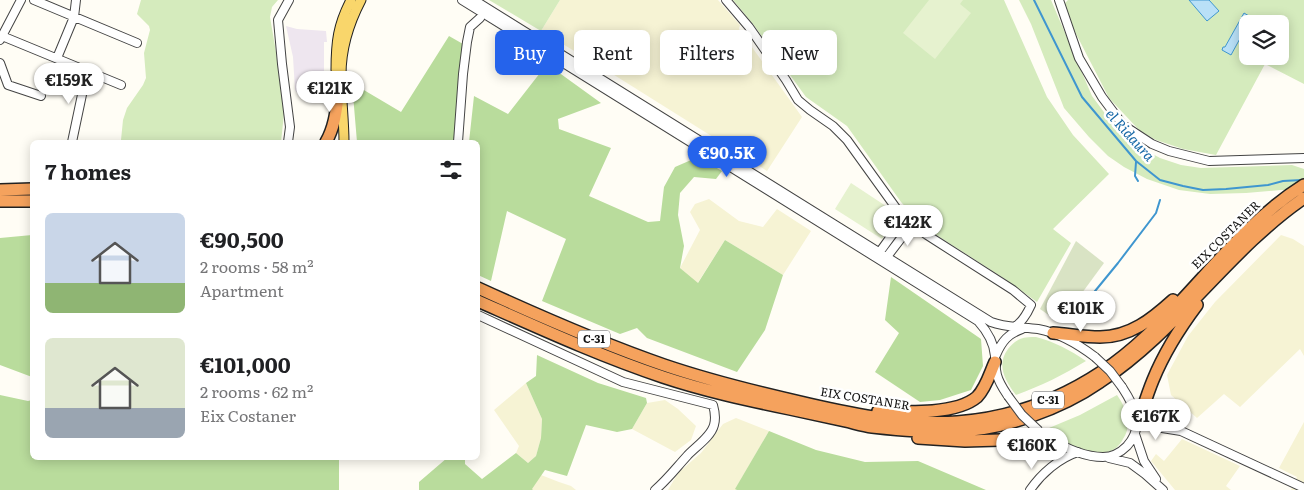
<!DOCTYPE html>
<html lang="en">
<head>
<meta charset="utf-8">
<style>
  :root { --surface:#fff; --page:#f6f6f6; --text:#202124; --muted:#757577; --accent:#2563eb }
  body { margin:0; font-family:Literata,serif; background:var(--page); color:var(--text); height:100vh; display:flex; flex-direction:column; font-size:19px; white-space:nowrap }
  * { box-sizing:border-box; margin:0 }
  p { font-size:16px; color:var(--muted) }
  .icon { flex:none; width:28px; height:28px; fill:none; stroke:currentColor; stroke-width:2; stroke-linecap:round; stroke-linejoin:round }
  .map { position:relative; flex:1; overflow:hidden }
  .sheet { position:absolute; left:30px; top:140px; width:450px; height:320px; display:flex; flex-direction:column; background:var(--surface); border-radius:8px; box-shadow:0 2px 12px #0003 }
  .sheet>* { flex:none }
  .banner { position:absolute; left:495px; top:30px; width:475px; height:45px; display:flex; gap:10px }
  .fabs { position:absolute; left:1239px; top:15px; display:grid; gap:10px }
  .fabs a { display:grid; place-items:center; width:50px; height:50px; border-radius:8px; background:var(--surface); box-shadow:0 2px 12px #0003; font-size:25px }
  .price { position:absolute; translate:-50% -42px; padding:0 11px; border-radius:18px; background:#fff; color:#222; font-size:16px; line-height:32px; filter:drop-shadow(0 1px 2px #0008) }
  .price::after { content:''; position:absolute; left:50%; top:30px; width:15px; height:11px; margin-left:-8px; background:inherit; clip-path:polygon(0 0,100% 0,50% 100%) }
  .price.current { background:var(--accent); color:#fff }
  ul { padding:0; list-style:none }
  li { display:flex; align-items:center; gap:15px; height:125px; padding:0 15px }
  li span { display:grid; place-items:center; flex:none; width:140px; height:100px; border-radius:8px; color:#555 }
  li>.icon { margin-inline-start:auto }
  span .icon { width:60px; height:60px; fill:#fffc; stroke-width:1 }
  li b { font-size:21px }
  h2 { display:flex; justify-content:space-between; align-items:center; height:60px; padding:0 15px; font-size:21px }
  .chip { padding:0 18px; border-radius:8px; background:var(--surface); box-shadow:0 2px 12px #0003; font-size:18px; line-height:45px }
  .chip.current { background:var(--accent); color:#fff }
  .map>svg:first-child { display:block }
</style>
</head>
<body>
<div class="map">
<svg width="1304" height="490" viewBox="0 0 1304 490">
  <rect width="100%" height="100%" fill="#fffdf5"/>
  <!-- industrial -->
  <path fill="#eee6ef" d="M286,26l11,3 29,2 1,11h-3v50l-3,3h-22l-4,-5 -2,-33z"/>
  <!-- farmland -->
  <path fill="#f6f3d4" d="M560,0h158l22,25 -1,4 63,88 -35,54 -156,-98 -70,-42z
    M709,199l30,22 24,6 14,-18 34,22 -28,44 -58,-35 -28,44 -17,-16 20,-38 -10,-18 5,-8z
    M1281,235l12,4 11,7v110l-4,-7 -60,58 -16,-13 -27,24 -26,-23 -4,-20 21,-39 27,-34z
    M526,383l16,36 -1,19 -5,18 -8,7 -12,-10 3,-7 -25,-36z
    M665,400l13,9 18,17 -5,14 -16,12 -43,-23 15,-26z
    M736,418l33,13 -33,57 1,2h-69l10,-17 23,-20 22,-29z
    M1304,422v68h-13l6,-13 -18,-9z
    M1182,439l58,27 -14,20 5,4h-56l-24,-29 5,-7 8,7z
    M541,475l18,7 12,4 5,4h-43l-2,-1z"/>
  <!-- green -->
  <path fill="#d5ebbd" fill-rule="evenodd" d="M141,0h137l-6,7 -2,10 6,35 8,62 -3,28h-156l-4,-2 2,-20 4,-12 16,-23 3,-7 -2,-25 6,-23 -1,-4 -12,-12z
    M489,0h71l-19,31z
    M733,0h271l43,97 26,38 36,39 -56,55 18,14 -34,59 -32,-23 -81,-52 -23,-25 -54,-76 -41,-29 -53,-73z
    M1019,0h32l41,96 20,27 26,23 22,12 21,7 20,3 91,-3 12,4v21h-23l-35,3 -36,1 -31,-4 -32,-11 -23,-12 -16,-11 -19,-19 -25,-29 -33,-84z
    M1068,0h236v84l-39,-20 -49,91 -33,-6 -27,-9 -16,-9 -31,-33 -36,-70 -8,-25zM1248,24h32v32h-32z
    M1036,337c19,5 34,13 50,24 -23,14 -45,25 -70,34 -11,-15 -20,-30 -8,-46 3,-4 8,-8 12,-10 5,-2 11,-2 16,-2z
    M1117,395c9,13 16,29 6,44 -2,4 -6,9 -10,11 -14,8 -49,-5 -59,-15 -2,-2 -3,-4 -5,-7l31,-13z"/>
  <!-- forest -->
  <path fill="#b9dc9c" d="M449,36l14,8 -6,98h-100l-5,-59 49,29z
    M547,64l54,39 -43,16 1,10 52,19 -22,48 59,26 12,-1 4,-34 11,-20 23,-10 24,14 -6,8 -22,-2 -14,16 -2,22 6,31 -4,22 18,15 27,-43 58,35 -18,55 -28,42 -90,-34 -10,-10 -17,6 -78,-33 24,-62 -59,-28 -16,70 -13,-6v-133h-9l5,-46 34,18z
    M32,235v142l-32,-12v-127z
    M891,277l90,62 2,27 -12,24 -31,10 -20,2 -45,-30 24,-39 -14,-13z
    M537,355l61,28 48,15 1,5 -15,26 -15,3 -31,-7 -19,51 -22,-6 -13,19 1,1h-114v-8l28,-24h18v6l17,15 34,-26 12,10 8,-7 5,-18 1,-19 -16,-36 10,-7z
    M0,395l28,6 4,-1v58h307v32h-339z
    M769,431l47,19 49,12 53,-1 68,29h-249l-2,-1z"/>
  <!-- cemetery -->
  <path fill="#d9e3c4" d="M1076,241l28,22 -44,60 -20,-14z"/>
  <!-- pitch -->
  <path fill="#e6f2cf" d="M929,0h34l-3,4 11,9 -36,46 -32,-26z
    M851,183l47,31 -16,25 -47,-30z"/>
  <!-- water -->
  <path fill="#b9e0f7" stroke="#3f96cf" d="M1189,0h20l10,11 -12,10z
    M1244,13l10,6 -2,2h-2l-2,3 -17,31 -9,-5 1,-3h2z"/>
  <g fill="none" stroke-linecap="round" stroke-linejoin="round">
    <!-- stream -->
    <path stroke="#3f96cf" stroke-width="2" d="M1034,0l48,97 54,64 24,19 23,6 20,4 23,-1 42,-4 15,-4 19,-1
      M1136,162l-1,14 3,5
      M1073,318l45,-55 38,-50 4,-13"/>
    <!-- minor casing -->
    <g stroke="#444" stroke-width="10">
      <path id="minor" d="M34,0l103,43
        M462,0l516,321c9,10 16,21 17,35 1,6 0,12 2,19 2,8 7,15 11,21
        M474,0l517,322c16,6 31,5 47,7 22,4 40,15 57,28
        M726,0l23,27 37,53 12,20 12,10 23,16 14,14 49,68 16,16 15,11 86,55 18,15c-4,9 -9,18 -18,23
        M1059,0l20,58 23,39 21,28 29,19 17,7 40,10 95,-3
        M2,36l119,49
        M0,40l21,-40
        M57,58l17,-41 2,-17
        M0,63l8,22 33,11
        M72,142l15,-71
        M288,142l2,-15 -8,-63 -4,-44 11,-20
        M458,142l5,-68 4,-32 3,-15 10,-9
        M879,253l26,-36
        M886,258l26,-34
        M478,315l145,67 90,23c2,7 3,13 1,20 -3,12 -19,22 -27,31 -11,12 -20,24 -32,34
        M996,355c6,-14 12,-21 26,-26
        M1137,424l44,7 123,57
        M1135,434l9,27 12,18
        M1049,438c16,10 34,19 54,19 9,0 17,-4 24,-11 18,-20 8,-39 -5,-59
        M1109,458l21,5 15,11 18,16
        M1030,490c11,-16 29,-32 48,-38"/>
    </g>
    <!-- major casing -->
    <g stroke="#222" stroke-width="11">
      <path id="major" d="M336,70c0,-28 2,-45 15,-70
        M344,142c0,-22 -3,-44 -3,-67 0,-26 8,-52 20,-75"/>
    </g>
    <!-- highway casing -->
    <g stroke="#222" stroke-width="14">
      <path id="highway" d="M326,142c8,-14 10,-29 12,-45
        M0,190l32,-1
        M0,201h32
        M478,288c61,28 122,55 186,77 47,16 96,28 145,39 48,11 98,21 148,18 56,-4 110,-25 156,-58 71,-52 116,-132 191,-179
        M478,301c61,27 122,55 185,76 42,14 84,23 127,32 18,4 36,8 55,12 9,2 18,5 27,6 28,3 56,6 84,4 47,-1 105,-22 144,-49 78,-51 128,-132 204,-184
        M1053,333c16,1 31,4 47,4 30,0 52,-18 73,-37
        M878,411c27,1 78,4 99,-14 9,-9 13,-24 18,-35
        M1137,421l3,-4c4,-12 8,-25 13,-37 11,-27 26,-51 44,-75
        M918,438l47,3 72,-2 16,1"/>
    </g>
    <!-- minor -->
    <use href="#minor" stroke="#fff" stroke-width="8"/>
    <!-- major -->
    <use href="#major" stroke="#f9d66b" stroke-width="9"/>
    <!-- highway -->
    <use href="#highway" stroke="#f5a25d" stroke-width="11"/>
    <!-- minor-bridge casing -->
    <g stroke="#444" stroke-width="10" stroke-linecap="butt">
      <path id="minor-bridge" d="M1095,357l15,14 12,16
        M1008,396l14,19 17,16"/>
    </g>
    <!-- minor-bridge -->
    <use href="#minor-bridge" stroke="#fff" stroke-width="8"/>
  </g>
  <g text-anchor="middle" stroke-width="5" stroke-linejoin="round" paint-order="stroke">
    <!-- shield labels -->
    <g fill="#fff" stroke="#585858" stroke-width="1">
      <rect x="578" y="330.5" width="32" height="17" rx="4"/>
      <rect x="1032" y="391.5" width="32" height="17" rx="4"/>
    </g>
    <g font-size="11" font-weight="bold" fill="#111">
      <text x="594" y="343">C-31</text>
      <text x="1048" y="404">C-31</text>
    </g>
    <!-- street labels -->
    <g font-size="12" fill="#111" stroke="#fff">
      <text transform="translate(1226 235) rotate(-45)" y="4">EIX COSTANER</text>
      <text transform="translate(865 399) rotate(9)" y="4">EIX COSTANER</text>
    </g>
    <!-- water labels -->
    <g font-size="14" font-style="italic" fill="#1768a6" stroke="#fff">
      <text transform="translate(1130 135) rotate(48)" y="5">el Ridaura</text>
    </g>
  </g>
</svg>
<div class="fabs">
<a><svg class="icon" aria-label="layers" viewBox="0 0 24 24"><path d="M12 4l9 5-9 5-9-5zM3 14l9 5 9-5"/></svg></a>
</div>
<b class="price" style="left:69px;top:105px">€159K</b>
<b class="price" style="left:330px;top:113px">€121K</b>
<b class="price current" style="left:727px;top:178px">€90.5K</b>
<b class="price" style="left:908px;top:247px">€142K</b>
<b class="price" style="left:1081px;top:333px">€101K</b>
<b class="price" style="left:1156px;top:441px">€167K</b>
<b class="price" style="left:1032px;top:470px">€160K</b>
<div class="banner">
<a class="chip current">Buy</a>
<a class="chip">Rent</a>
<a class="chip">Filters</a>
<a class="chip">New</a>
</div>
<section class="sheet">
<h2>7 homes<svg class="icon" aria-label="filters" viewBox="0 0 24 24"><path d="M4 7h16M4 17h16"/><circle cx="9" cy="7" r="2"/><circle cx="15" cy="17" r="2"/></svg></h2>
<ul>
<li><span style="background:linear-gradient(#c9d6e8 70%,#8fb573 0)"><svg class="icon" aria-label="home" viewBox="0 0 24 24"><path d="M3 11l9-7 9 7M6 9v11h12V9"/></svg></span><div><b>€90,500</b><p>2 rooms · 58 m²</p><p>Apartment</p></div></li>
<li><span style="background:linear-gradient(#dfe7d0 70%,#9aa5b1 0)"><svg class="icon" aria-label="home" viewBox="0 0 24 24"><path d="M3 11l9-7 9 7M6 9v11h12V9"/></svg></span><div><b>€101,000</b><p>2 rooms · 62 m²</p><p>Eix Costaner</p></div></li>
</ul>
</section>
</div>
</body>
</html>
